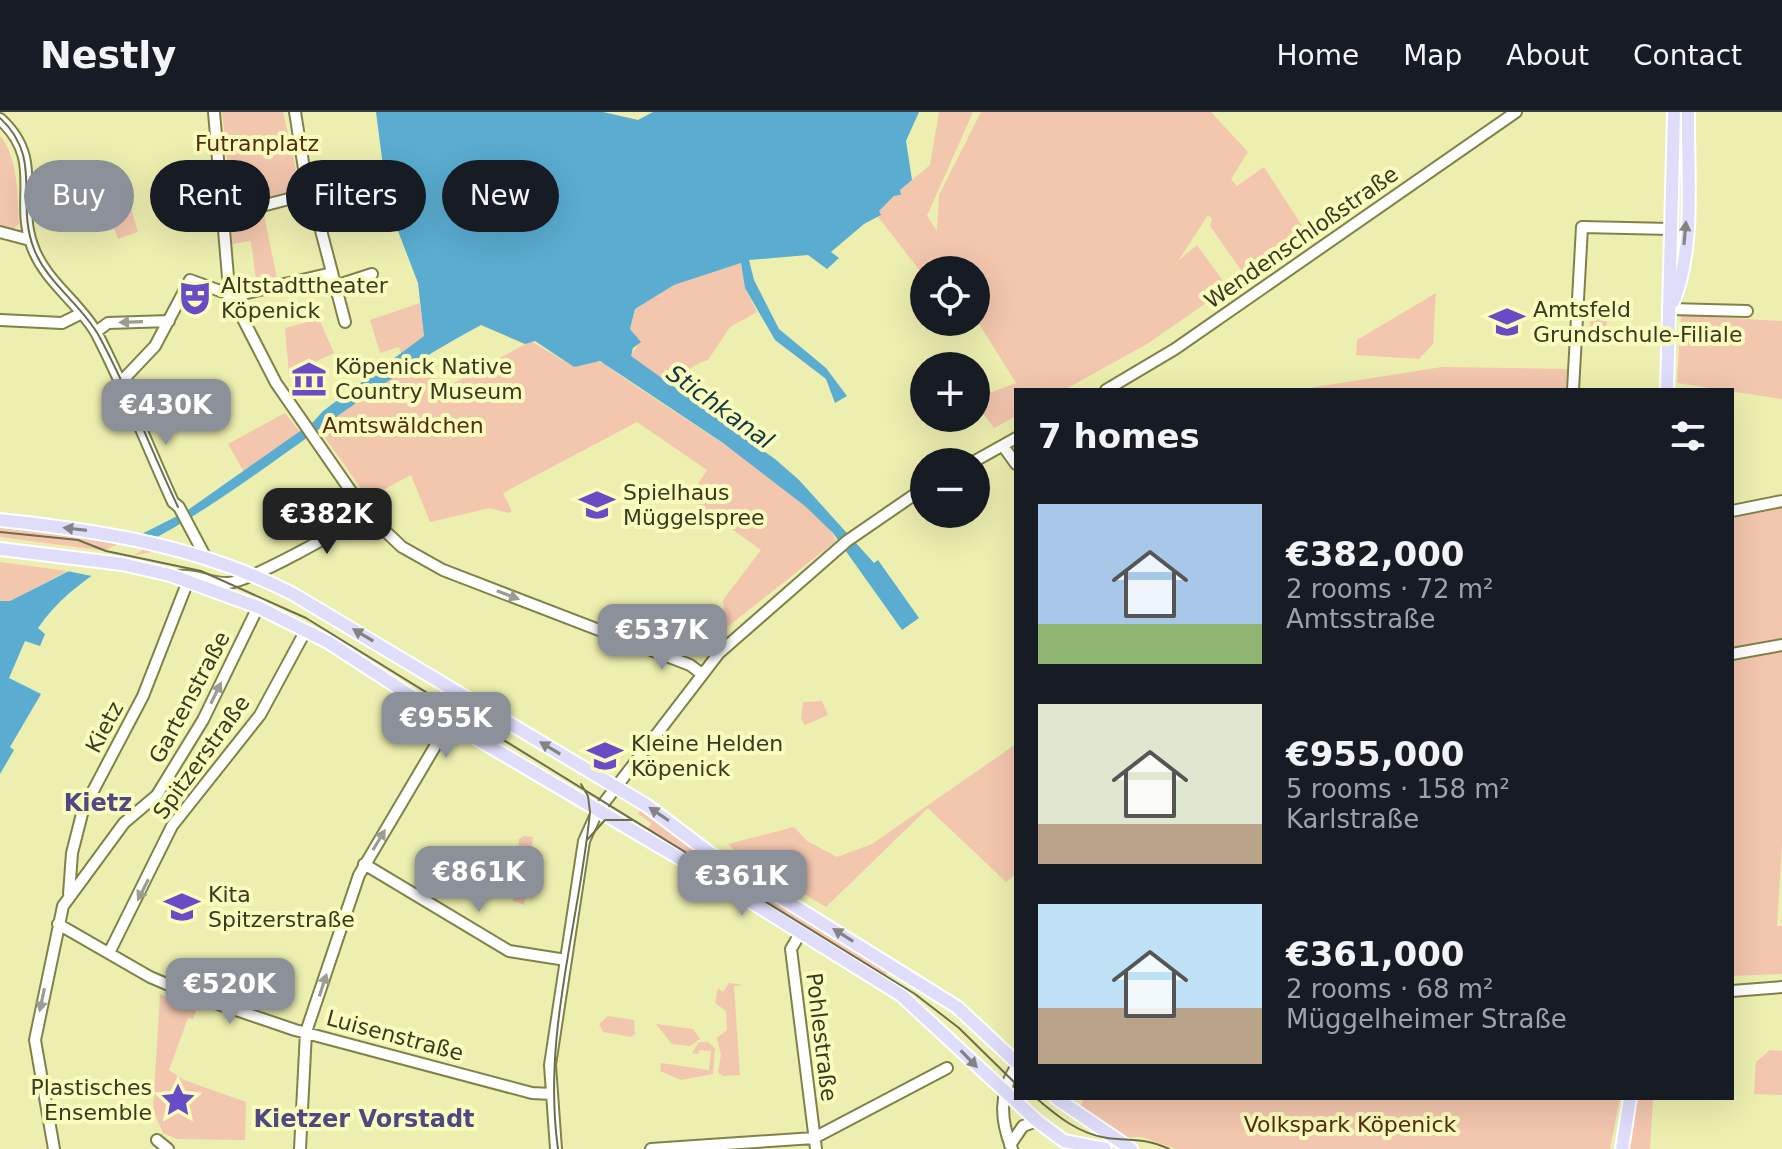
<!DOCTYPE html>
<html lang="en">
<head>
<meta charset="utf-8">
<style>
  :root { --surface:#171b24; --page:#242831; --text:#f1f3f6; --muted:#9ea1a6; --line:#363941; --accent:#8c9099 }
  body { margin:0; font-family:"DejaVu Sans",sans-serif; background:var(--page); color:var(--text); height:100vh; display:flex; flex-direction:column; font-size:30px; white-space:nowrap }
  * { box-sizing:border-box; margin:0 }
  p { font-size:26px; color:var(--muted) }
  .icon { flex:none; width:44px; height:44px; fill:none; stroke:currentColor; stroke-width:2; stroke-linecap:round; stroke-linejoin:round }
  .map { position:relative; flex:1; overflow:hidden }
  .panel { position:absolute; left:1014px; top:276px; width:720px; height:712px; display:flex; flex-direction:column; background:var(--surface); border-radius:0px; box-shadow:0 8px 32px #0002 }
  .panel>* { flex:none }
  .top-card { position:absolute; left:24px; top:48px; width:760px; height:72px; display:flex; gap:16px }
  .tools { position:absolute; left:910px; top:144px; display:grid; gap:16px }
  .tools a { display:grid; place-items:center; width:80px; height:80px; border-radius:50%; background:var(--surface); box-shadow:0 8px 32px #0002; font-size:40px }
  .price { position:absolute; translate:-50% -68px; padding:0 18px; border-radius:16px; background:var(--accent); color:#fff; font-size:26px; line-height:52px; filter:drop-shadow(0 2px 4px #0008) }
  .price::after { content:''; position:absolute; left:50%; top:48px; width:24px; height:18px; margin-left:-12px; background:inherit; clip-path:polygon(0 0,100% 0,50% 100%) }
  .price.selected { background:#222; color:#fff }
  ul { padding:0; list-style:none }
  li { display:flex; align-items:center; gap:24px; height:200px; padding:0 24px }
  li span { display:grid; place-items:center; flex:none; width:224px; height:160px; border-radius:0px; color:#555 }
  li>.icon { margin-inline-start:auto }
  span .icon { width:96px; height:96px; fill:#fffc; stroke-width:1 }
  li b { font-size:34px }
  h2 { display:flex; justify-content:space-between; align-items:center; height:96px; padding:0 24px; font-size:34px }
  .chip { padding:0 28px; border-radius:36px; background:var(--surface); box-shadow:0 8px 32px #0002; font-size:28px; line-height:72px }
  .chip.selected { background:var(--accent); color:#fff }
  header { display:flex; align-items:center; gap:48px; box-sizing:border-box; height:112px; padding:0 40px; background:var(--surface); border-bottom:2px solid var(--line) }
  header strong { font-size:38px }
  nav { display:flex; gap:44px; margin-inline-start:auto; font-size:28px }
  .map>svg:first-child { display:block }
</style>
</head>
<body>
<header>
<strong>Nestly</strong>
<nav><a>Home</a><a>Map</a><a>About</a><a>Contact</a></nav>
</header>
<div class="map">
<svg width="1782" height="1037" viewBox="0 0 1782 1037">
  <rect width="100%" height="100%" fill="#edefb0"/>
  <!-- green -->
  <path fill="#f3c6ae" d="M222,0h61l18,80 -64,17 -5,-4z
    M939,0h34l-46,104 10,15 2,-36 42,-83h230l37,40 -17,27 6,7 27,-19 42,65 -61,44 -35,-50 2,-7 -4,-4 -30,46 19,-16 31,43 -81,56 -83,46h-48v26l-22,12 -18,-24v-6l40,-15 -40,-64v-49h-52v6l-45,-58 -1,-6 17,-16h6l-1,-6 30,-25z
    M0,23c19,27 17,57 19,89l-9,7 -10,-3z
    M122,66l16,54 -20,7 -15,-38 -62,1v-12l56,-1 -1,-6z
    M264,103l13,63 -21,3 -5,-40 -19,3 -3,-20z
    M741,151l4,25 12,24 -27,15 -22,33c-17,5 -24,12 -31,29l-47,-33 10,-14 -10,-13 5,-20 39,-24z
    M1436,181l-3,51 -14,15 -63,-4 1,-15z
    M420,191l4,33 -23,17 -2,-6 -19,6 -10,-33z
    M1590,200h17l-1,25h-16z
    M1681,203l101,6v78l-105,-16z
    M319,207l15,34 -45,21 -4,-46z
    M531,229l43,26 19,-7 12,4c44,36 216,132 231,177l-110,87 -3,-28 38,-50 -72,-52 18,-28 -70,-48 -134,71 9,18 -4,2 -18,-5 -60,14 -19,-47 -43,23 -50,-70 103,-71 22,32z
    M1442,255l125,2 -1,21h-270z
    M285,301l15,19 -56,40 -16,-28z
    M1782,394v338l-5,82h5v48l-50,2v-459z
    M0,414l162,24 -25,5 -137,-18z
    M0,450l67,9 -57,30h-10z
    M822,589l6,14 -23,10 -4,-6 2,-17z
    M1016,632v130l-10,8 -78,-74 -102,99 -87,-52 -11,-11 66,-17 13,14 30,16 35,-13z
    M640,698l52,37 197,122 -6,10 -253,-152 3,-5 14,8 4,-7 -13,-9z
    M524,724l9,1 -9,68 -11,-4 6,-62z
    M729,871l15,2 -10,1 6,89 -17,1 -5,-4 3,-17 -4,-17 10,-8 -1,-19 -11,-8 3,-15 5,4z
    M160,882l37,14 -4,11 -5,-1 -19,52 15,10 62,22 -1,38 -68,-1 -14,-6 -10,-23z
    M608,904l26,4 1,14 -4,3 -28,-5 -4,-8z
    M656,912l37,5 7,10 -10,7 -18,-2z
    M699,930h9l7,6 -2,26 -32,6 -21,-9 1,-8 48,7 2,-19 -12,-1 -1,4 -6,-1z
    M1770,938l12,1v44l-28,-1 2,-32z
    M1084,986h536l-10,51h-434l-34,-12h-21l-41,-30z
    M1637,986h16l-3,51h-23z"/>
  <!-- water -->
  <path fill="#5aacd0" d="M376,0h227l35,8 15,-8h266l-13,29 6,39 -12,10 1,5 -7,1 -15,15 2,4 -17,9 -33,28 8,6 -12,11 -19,-14 -59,5 5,20 25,49 47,39 21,28 -12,7 -9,-24 -51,-39 -30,-52 -4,-25 -67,22 -39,24 -5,20 11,13 -8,6 -2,8 144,103 24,21 75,83 4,-3 41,58 -17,12 -69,-97 -28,-27 -82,-63 -123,-82 -26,6 -39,-26 -10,3 -44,-19c-104,55 -192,131 -291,193 -53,33 -116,57 -152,110l7,6 -5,12 -15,-5 -16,37 32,16 -31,53 4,3 -14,24v-173h10l175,-89 128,-90 10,-11 101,-75 -6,-53 -30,-78z"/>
  <!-- pier -->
  <path fill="#edefb0" d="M138,421l25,5 -66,39 -30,-6z"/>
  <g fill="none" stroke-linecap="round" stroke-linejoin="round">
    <!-- minor casing -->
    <g stroke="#818247" stroke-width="14">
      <path id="minor" d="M214,0l14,165 14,40 34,66 90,130 36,34 41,23 247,95 12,9
        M295,0l13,82 4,2 33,126
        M0,7c45,41 15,79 32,126 12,36 48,58 65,89 28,54 51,113 76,168l6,5 26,49
        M223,104l85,-22
        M0,120l30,8
        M335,174l37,-12
        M1670,197l77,2
        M0,208l62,3 18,-9
        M96,220l12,-9 61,-2
        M119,272l36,-38 35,-66 44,16 98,-23
        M1106,278l69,-41 341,-237
        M1573,278l9,-163 89,2
        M1003,334l13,18
        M973,350l43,-24
        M1732,399l50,-10
        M179,464c17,-2 32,8 49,7 21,-1 118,-55 138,-70
        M1732,542l50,-9
        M364,752l145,87 57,9
        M69,782l3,-41 11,-43 60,-114 45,-115
        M58,812l92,53 45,19 100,34 237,63 19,1
        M801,820l-10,17 25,200
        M110,839l62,-125 88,-111 46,-85
        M1732,879l50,-4
        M157,1028l11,9
        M1010,1033l13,-19 14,-5
        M54,1037l-19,-109 28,-134 61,-83 33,-28 46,-75 55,-113
        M300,1037l6,-117 53,-157 91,-154
        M556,1037l-6,-84 34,-224 13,-29 122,-159 128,-112 77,-53
        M651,1037l163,-11 133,-70
        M1012,1037c-12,-29 -13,-55 4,-82"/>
    </g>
    <!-- major casing -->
    <g stroke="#fff" stroke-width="16">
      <path id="major" d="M1673,190c23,-56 14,-130 15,-190
        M1667,278l7,-278
        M0,408c102,11 200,26 293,74l353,211 65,49 246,153 59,55
        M0,437l122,15 48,11 88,32 70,35 151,98 224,132 198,123 136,126 27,20 41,8
        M1056,986l75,51
        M1622,1037l8,-51"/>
    </g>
    <!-- minor -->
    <use href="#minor" stroke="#fff" stroke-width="10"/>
    <!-- major -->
    <use href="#major" stroke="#e0ddfb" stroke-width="12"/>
    <!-- tram -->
    <path stroke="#6d6e4a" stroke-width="2" d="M0,6c44,41 15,83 34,131 13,34 47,55 65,87 30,55 52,114 79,171
      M0,420l78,8 28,11 95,20 105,47 609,376 44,34 57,56
      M587,728l18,-20h28
      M1036,986c21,18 43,36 71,40 23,3 41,0 62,11
      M558,1037c-16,-114 21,-224 32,-337l-2,-16 -7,-12"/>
  </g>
  <!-- one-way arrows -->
  <defs><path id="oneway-solid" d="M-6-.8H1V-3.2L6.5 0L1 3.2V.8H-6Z" transform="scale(2)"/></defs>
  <g fill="#848383">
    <use href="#oneway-solid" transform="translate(1685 121) rotate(-85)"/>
    <use href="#oneway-solid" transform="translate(75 417) rotate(-173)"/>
    <use href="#oneway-solid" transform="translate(363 523) rotate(-149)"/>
    <use href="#oneway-solid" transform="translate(550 636) rotate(-149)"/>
    <use href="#oneway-solid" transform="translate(659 702) rotate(-146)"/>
    <use href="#oneway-solid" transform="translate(843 823) rotate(-148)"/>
    <use href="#oneway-solid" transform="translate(969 947) rotate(46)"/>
  </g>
  <g fill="#9c9c90">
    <use href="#oneway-solid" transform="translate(131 210) rotate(178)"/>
    <use href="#oneway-solid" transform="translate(508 483) rotate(21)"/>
    <use href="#oneway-solid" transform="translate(216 581) rotate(-64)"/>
    <use href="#oneway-solid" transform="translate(379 728) rotate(-59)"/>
    <use href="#oneway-solid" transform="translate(143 778) rotate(117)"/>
    <use href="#oneway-solid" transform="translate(323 873) rotate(-72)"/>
    <use href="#oneway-solid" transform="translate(42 888) rotate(102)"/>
  </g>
  <!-- icons -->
  <defs>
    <g id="theatre-bare" transform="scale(2.76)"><path d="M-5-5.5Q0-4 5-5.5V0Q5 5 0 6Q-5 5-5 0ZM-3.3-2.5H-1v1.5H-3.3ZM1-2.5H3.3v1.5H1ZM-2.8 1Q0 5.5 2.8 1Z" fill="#684cc5" stroke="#fafcbd" stroke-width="2.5" paint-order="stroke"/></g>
    <g id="school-bare" transform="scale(2.76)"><path d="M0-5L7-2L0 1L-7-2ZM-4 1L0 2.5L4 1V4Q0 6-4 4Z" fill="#684cc5" stroke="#fafcbd" stroke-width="2.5" paint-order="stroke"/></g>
    <g id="museum-bare" transform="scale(2.76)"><path d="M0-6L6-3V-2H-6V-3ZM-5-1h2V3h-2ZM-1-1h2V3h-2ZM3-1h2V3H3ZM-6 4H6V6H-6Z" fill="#684cc5" stroke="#fafcbd" stroke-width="2.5" paint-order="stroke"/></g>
    <g id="sight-bare" transform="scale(2.76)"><path d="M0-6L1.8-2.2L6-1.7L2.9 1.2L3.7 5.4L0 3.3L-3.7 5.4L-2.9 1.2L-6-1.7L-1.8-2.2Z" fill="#684cc5" stroke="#fafcbd" stroke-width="2.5" paint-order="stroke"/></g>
  </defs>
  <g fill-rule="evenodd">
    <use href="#theatre-bare" x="195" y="186"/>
    <use href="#school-bare" x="1507" y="210"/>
    <use href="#museum-bare" x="309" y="267"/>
    <use href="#school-bare" x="597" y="393"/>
    <use href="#school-bare" x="605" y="644"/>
    <use href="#school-bare" x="182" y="795"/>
    <use href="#sight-bare" x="178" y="988"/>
  </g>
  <g text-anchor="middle" stroke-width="8" stroke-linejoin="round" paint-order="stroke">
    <!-- park labels -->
    <g font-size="22" fill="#572b10" stroke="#fafcbd">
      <text x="257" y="39">Futranplatz</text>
      <text x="403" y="321">Amtswäldchen</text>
      <text x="1350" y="1020">Volkspark Köpenick</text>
    </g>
    <!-- street labels -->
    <g font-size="22" fill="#393a21" stroke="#fafcbd">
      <text transform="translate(1301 125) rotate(-35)" y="8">Wendenschloßstraße</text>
      <text transform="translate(189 585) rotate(-62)" y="8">Gartenstraße</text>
      <text transform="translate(104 615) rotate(-62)" y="8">Kietz</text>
      <text transform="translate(201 645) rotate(-54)" y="8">Spitzerstraße</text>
      <text transform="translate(395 923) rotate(15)" y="8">Luisenstraße</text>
      <text transform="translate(822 925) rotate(83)" y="8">Pohlestraße</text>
    </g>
    <!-- poi labels -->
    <g font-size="22" fill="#393a21" stroke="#fafcbd" text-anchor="start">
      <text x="221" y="181">Altstadttheater<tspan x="221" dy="25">Köpenick</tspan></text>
      <text x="1533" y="205">Amtsfeld<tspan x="1533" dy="25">Grundschule-Filiale</tspan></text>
      <text x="335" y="262">Köpenick Native<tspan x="335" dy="25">Country Museum</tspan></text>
      <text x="623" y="388">Spielhaus<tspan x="623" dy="25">Müggelspree</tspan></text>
      <text x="631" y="639">Kleine Helden<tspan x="631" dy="25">Köpenick</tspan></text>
      <text x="208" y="790">Kita<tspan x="208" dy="25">Spitzerstraße</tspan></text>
      <text x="152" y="983" text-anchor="end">Plastisches<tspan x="152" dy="25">Ensemble</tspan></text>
    </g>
    <!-- water labels -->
    <g font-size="24" font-style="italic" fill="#113747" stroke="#fafcbd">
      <text transform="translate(720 295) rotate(36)" y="8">Stichkanal</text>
    </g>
    <!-- neighbourhood labels -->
    <g font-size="24" font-weight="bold" fill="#514785" stroke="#fafcbd">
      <text x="98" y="699">Kietz</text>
      <text x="364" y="1015">Kietzer Vorstadt</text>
    </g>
  </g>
</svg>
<div class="tools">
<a><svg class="icon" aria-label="locate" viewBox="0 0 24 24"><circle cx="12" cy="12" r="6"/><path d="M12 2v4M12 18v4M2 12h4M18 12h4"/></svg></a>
<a>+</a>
<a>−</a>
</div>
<b class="price" style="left:166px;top:335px">€430K</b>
<b class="price selected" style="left:327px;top:444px">€382K</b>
<b class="price" style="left:662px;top:560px">€537K</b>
<b class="price" style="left:446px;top:648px">€955K</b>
<b class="price" style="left:479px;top:802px">€861K</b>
<b class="price" style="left:742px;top:806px">€361K</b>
<b class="price" style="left:230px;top:914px">€520K</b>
<div class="top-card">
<a class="chip selected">Buy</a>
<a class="chip">Rent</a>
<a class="chip">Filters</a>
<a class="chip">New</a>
</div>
<section class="panel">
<h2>7 homes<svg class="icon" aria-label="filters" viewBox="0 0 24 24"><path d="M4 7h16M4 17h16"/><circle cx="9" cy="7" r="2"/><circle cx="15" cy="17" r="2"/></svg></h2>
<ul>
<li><span style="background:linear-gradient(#a9c7e8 75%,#8fb573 0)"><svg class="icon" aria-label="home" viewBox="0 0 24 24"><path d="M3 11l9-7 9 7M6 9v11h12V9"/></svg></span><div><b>€382,000</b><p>2 rooms · 72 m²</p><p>Amtsstraße</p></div></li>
<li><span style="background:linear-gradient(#dfe7d0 75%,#b9a48a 0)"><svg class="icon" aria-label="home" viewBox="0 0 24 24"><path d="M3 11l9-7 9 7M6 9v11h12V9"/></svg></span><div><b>€955,000</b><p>5 rooms · 158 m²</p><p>Karlstraße</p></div></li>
<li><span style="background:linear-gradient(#bfe0f5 65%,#b9a48a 0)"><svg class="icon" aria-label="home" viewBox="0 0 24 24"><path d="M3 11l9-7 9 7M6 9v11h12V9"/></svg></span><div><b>€361,000</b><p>2 rooms · 68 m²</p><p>Müggelheimer Straße</p></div></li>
</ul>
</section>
</div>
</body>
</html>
